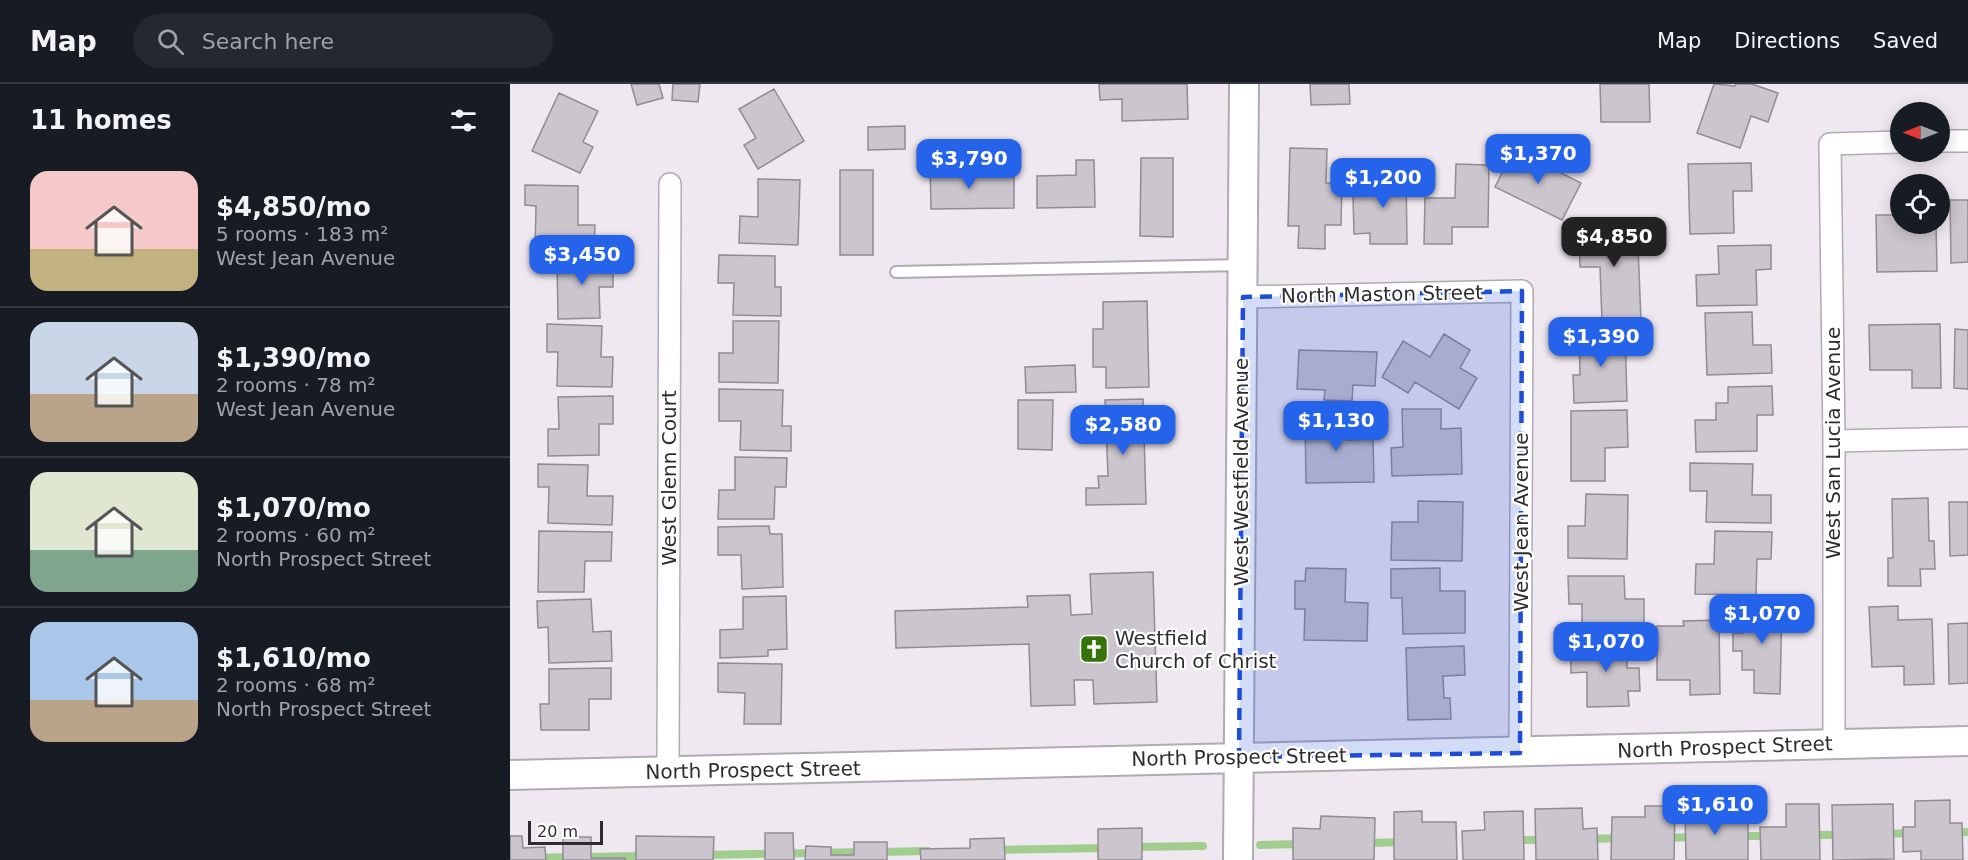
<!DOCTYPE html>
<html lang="en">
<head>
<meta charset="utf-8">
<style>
  :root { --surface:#171b24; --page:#242831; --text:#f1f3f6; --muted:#9ea1a6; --line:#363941; --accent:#2563eb }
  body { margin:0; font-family:"DejaVu Sans",sans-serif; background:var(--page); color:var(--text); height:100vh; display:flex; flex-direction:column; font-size:22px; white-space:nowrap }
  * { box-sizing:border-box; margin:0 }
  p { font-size:20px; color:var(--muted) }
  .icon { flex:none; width:33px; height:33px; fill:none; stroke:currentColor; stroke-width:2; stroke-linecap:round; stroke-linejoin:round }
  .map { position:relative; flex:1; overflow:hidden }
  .sheet { display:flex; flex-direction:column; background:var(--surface); width:510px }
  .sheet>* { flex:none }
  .needle { width:39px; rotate:270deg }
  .tools { position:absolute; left:1380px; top:18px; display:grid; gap:12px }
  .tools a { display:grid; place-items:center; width:60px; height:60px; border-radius:50%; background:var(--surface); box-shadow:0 3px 15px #0003; font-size:30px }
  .scale { position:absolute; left:18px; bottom:15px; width:75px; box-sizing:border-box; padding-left:6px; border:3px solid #2f2c30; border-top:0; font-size:16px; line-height:21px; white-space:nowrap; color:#2f2c30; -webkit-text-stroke:4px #fff; paint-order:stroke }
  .price { position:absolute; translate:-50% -51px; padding:0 14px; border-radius:12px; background:var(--accent); color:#fff; font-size:20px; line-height:39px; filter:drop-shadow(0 2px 3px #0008) }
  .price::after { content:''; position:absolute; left:50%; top:36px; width:18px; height:14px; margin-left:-9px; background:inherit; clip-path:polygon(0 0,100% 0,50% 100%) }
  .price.current { background:#222; color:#fff }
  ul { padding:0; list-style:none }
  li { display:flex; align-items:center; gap:18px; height:150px; padding:0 30px }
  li+li { border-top:2px solid var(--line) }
  li span { display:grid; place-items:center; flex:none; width:168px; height:120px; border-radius:18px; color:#555 }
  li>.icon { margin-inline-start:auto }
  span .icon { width:72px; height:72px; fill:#fffc; stroke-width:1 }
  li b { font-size:26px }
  h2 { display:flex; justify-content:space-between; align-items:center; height:72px; padding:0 30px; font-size:26px }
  header { display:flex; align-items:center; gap:36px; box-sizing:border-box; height:84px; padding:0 30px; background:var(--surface); border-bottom:2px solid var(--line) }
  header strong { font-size:28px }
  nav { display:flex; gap:33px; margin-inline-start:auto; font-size:21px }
  .search { width:420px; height:54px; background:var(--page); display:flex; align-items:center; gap:15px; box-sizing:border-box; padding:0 21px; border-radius:33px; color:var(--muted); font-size:22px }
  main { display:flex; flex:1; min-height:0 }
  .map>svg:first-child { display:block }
</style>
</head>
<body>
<header>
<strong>Map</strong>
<div class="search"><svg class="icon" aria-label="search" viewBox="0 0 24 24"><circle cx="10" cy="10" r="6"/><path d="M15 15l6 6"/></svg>Search here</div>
<nav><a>Map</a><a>Directions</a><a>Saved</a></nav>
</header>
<main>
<section class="sheet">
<h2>11 homes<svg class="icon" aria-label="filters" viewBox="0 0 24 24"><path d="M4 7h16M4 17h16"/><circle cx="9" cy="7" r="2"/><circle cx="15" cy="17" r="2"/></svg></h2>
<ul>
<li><span style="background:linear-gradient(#f6c9c9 65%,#c2b280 0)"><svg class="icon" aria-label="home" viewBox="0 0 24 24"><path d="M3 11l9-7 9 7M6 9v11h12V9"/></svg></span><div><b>$4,850/mo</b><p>5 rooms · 183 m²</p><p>West Jean Avenue</p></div></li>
<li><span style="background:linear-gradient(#c9d6e8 60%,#b9a48a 0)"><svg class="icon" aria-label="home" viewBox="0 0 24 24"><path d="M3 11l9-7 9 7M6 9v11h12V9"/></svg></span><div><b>$1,390/mo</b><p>2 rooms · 78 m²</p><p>West Jean Avenue</p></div></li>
<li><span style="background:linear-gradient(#dfe7d0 65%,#7fa58c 0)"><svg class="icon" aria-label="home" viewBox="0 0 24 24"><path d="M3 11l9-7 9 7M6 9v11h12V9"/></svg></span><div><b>$1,070/mo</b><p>2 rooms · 60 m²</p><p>North Prospect Street</p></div></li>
<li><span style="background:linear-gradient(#a9c7e8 65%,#b9a48a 0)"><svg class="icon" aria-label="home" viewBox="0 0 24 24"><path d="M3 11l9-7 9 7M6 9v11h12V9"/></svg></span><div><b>$1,610/mo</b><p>2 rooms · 68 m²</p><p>North Prospect Street</p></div></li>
</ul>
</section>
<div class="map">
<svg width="1458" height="776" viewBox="0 0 1458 776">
  <rect width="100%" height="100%" fill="#efe8f1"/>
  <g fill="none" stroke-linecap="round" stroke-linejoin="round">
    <!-- stream -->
    <path stroke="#a1ce8e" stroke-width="8" d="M1442,749l16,-1
      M1376,750l27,-1
      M1301,751h30
      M1229,752h30
      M1157,754l27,-1
      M1079,755l33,-1
      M1004,756h30
      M857,759l36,-1
      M750,761l41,-1
      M622,763l71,-1
      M484,766l114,-2
      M367,768l51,-1
      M193,771l159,-3
      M73,773l63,-1
      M25,774l36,-1"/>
  </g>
  <!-- building -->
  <path fill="#cbc5ce" stroke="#928b94" stroke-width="1.5" d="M121,0h28l4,14 -26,7z
    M163,0h27l-2,18 -26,-2z
    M589,0h88l1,35 -66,2v-22l-22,1z
    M800,0h39l1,20 -39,1z
    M1090,0h49l1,38h-49z
    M1204,0l21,2 1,-2h16l26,9 -10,29 -17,-6 -11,32 -43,-15z
    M264,5l30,52 -46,28 -14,-24 12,-7 -17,-29z
    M49,9l39,18 -15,31 10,5 -13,26 -48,-22z
    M395,42v23l-37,1v-23z
    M780,64l37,1 -1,34h16l-1,42h-16v24l-27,-1 1,-22h-11z
    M1004,65l67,34 -19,37 -67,-33z
    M631,74h32v79l-33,-1z
    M566,76h18l1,47 -58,1v-32l39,-1z
    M1241,79l1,28h-19l1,42 -44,1 -2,-70z
    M446,80v13h58v31l-83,1 -1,-44z
    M946,80l33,1 -1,62h-36v17h-28l1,-46h30z
    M330,86h33v85h-33z
    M896,86l1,74h-37v-11l-16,1 -1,-40 17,-1v-22z
    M248,95l42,1 -2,65 -59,-2 1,-27 18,1z
    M15,101l53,1v39h17l-1,25 -59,-1 1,-43 -11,-1z
    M1440,116h18v62l-17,1z
    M1366,131h24v9h36l1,47 -60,1z
    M1127,139l4,97 -39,1 -2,-54h-20l-1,-41z
    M1261,161v24l-15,1 1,35 -60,1 -1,-31 23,-1 -1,-28z
    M209,171l56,1v31h6v29l-48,-1 1,-32h-16z
    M103,173v30h-14l1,31 -42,1 -1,-61z
    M637,217l2,86 -43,1v-21h-13v-38h10v-27z
    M1242,228l1,33h18l1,28 -65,2 -2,-62z
    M223,237h46l-1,62 -59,-1v-29h14z
    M37,240l55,2 -1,31h12l-1,30 -55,-1 1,-34h-11z
    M1430,240l1,64h-29v-18h-42l-1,-45z
    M1445,245l13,1v59l-14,-1z
    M1115,247l2,70 -53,2 -1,-28h7l-1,-43z
    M934,250l26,16 -10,18 17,10 -18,31 -44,-27 -7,11 -26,-16 21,-36 27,16z
    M789,266l78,2 -2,34 -22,-1 -1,16 -28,-1 1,-10 -28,-1z
    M565,281l1,27 -50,1 -1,-26z
    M1262,302l1,29h-16v36l-61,1 -1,-32h21v-17h12v-16z
    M209,305l64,1 -1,36h9v25l-51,-1 1,-29h-22z
    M103,312v28h-14v31l-51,1v-27h11l-1,-32z
    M633,315l3,105 -60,1v-17h13l-1,-12h10l-3,-76z
    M508,316h35l-1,50 -34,-1z
    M892,325h39v20l20,-1 1,46 -70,2 -1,-28 12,-1z
    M1117,326l1,37 -23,1v33h-34v-70z
    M795,330h41l1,26 26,-1 1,43 -68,1z
    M225,373l52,1 -1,29h-11l-1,32h-56l1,-29h16z
    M1180,379l63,1 -1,31h19v28l-65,-1 1,-31h-17z
    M28,380l50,1 -1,31h26l-1,29 -64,-2 1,-36h-11z
    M1076,410l42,1 -1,64 -59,-1v-32h17z
    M1418,414l1,43h5l1,28h-15l1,17h-33v-28h5l-1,-59z
    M908,417l45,1 -1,59 -71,-1 1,-38h26z
    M1439,418h19v53l-18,1z
    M259,442l1,8h12l1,53 -41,2 -1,-34h-23v-28z
    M29,447l73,1 -1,29h-26l-1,31h-46z
    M1205,447l57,1 -1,27h-14l-1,36 -61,-1 1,-30h18z
    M796,484l40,1 -1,33 23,1 -1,38 -63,-1 1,-31h-10v-28h10z
    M930,484v23h25v42l-62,1 -1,-36h-11v-29z
    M643,488l4,130 -63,2 -1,-24h-19l1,25 -44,1 -2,-62 -133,4 -1,-37 133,-4 -1,-11 43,-1 1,20 21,-1 -2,-40z
    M1058,492h56l1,23h19v38l-62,1v-34h-13z
    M276,512l1,53 -19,1v6l-48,2v-28l23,-1v-32z
    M81,515l2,33 18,-1 1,30 -63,2 -1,-36 -10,1 -1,-27z
    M1234,518l38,1 -2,91 -26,-1v-23h-12v-19h-9v-18h10z
    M1388,522v14l34,-1 2,65 -30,1v-19l-32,1 -3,-60z
    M1209,536l1,74 -30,1v-15h-33v-54h27l-1,-5z
    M1458,539v60l-19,1 -1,-60z
    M1117,559v25h12l1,23h-12l1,15 -42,1v-35l-16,1v-29z
    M954,562l1,29 -22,1 1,22h6l1,21 -43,1 -2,-72z
    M208,579l64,1 -1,60h-37l1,-31 -27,-1z
    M101,584v31h-22v31h-48l-1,-26h9v-35z
    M1440,716v23h12l1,37h-42v-9l-18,1v-25h12v-26z
    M1276,720h33l1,56h-59l-1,-33h26z
    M1383,720l1,55 -61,1 -1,-55z
    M1135,722h30l-1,54h-63l1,-43h33z
    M1175,722h28l1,11h34v43h-62z
    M1072,724l1,21 14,-1 1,32h-62l-1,-51z
    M912,727v11h34l1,38h-63v-48z
    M1013,727l1,49h-61l-1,-29 23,-1 -1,-18z
    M811,732l54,2 -1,42h-81v-32l27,1z
    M632,744v32h-44v-31z
    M255,749h28l1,27h-29z
    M0,752h12l1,12 22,-1 1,13h-36z
    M126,752l78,1 -1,23h-77z
    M53,753h28v21h34v2h-62z
    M494,754l1,22h-84l-1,-11 50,-1v-9z
    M344,758h33v18h-82l1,-14 25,1v8h23z"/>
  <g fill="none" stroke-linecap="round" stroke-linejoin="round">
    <!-- lane casing -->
    <g stroke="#b0aab2" stroke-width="14">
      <path id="lane" d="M386,188l347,-7"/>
    </g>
    <!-- street casing -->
    <g stroke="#b0aab2" stroke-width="24">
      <path id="street" d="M1430,57h28
        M733,213l279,-6 -2,462
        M1324,357l134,-3
        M1324,659v-302l-4,-297 70,-2
        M158,688l2,-588"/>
    </g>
    <!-- secondary casing -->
    <g stroke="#b0aab2" stroke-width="32">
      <path id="secondary" d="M0,691l1458,-34
        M728,776l6,-776"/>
    </g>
    <!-- lane -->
    <use href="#lane" stroke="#fff" stroke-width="10"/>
    <!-- street -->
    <use href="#street" stroke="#fff" stroke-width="21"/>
    <!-- secondary -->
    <use href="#secondary" stroke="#fff" stroke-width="28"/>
  </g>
  <!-- marked area -->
  <path fill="#1d4ed8" fill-opacity="0.2" stroke="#1d4ed8" stroke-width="4.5" stroke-dasharray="12 8" stroke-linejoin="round" d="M1012,207l-2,462 -281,4 4,-460z"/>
  <!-- icons -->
  <defs>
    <g id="church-square" transform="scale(1.5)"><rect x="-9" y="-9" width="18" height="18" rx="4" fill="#36740b" stroke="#fff"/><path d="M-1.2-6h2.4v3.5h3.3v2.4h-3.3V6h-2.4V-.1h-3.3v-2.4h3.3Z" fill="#fff"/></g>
  </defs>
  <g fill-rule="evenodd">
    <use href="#church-square" x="584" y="565"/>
  </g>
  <g text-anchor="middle" stroke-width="4.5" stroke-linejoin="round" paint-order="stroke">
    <!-- street labels -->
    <g font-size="20" fill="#2f2c30" stroke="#fff">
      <text transform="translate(872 210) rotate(-1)" y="7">North Maston Street</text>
      <text transform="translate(1323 359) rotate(-90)" y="7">West San Lucia Avenue</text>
      <text transform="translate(731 388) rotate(-90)" y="7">West Westfield Avenue</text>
      <text transform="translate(159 394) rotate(-90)" y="7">West Glenn Court</text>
      <text transform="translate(1011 438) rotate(-90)" y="7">West Jean Avenue</text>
      <text transform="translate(1215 663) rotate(-2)" y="7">North Prospect Street</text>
      <text transform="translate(729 673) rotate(-1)" y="7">North Prospect Street</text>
      <text transform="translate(243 686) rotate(-1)" y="7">North Prospect Street</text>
    </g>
    <!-- poi labels -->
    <g font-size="20" fill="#2f2c30" stroke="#fff" text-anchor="start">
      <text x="605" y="561">Westfield<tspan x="605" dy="23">Church of Christ</tspan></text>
    </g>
  </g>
</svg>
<div class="tools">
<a><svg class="needle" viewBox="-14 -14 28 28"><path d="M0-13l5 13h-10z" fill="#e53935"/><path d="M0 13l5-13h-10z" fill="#9ea1a6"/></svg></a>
<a><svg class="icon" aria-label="locate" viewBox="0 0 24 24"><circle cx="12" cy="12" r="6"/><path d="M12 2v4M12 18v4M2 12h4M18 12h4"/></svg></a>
</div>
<div class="scale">20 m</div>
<b class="price" style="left:1028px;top:101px">$1,370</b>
<b class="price" style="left:459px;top:106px">$3,790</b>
<b class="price" style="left:873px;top:125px">$1,200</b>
<b class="price current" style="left:1104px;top:184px">$4,850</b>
<b class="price" style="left:72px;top:202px">$3,450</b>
<b class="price" style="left:1091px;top:284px">$1,390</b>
<b class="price" style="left:826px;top:368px">$1,130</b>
<b class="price" style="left:613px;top:372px">$2,580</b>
<b class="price" style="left:1252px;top:561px">$1,070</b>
<b class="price" style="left:1096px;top:589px">$1,070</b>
<b class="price" style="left:1205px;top:752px">$1,610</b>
</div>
</main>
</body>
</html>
